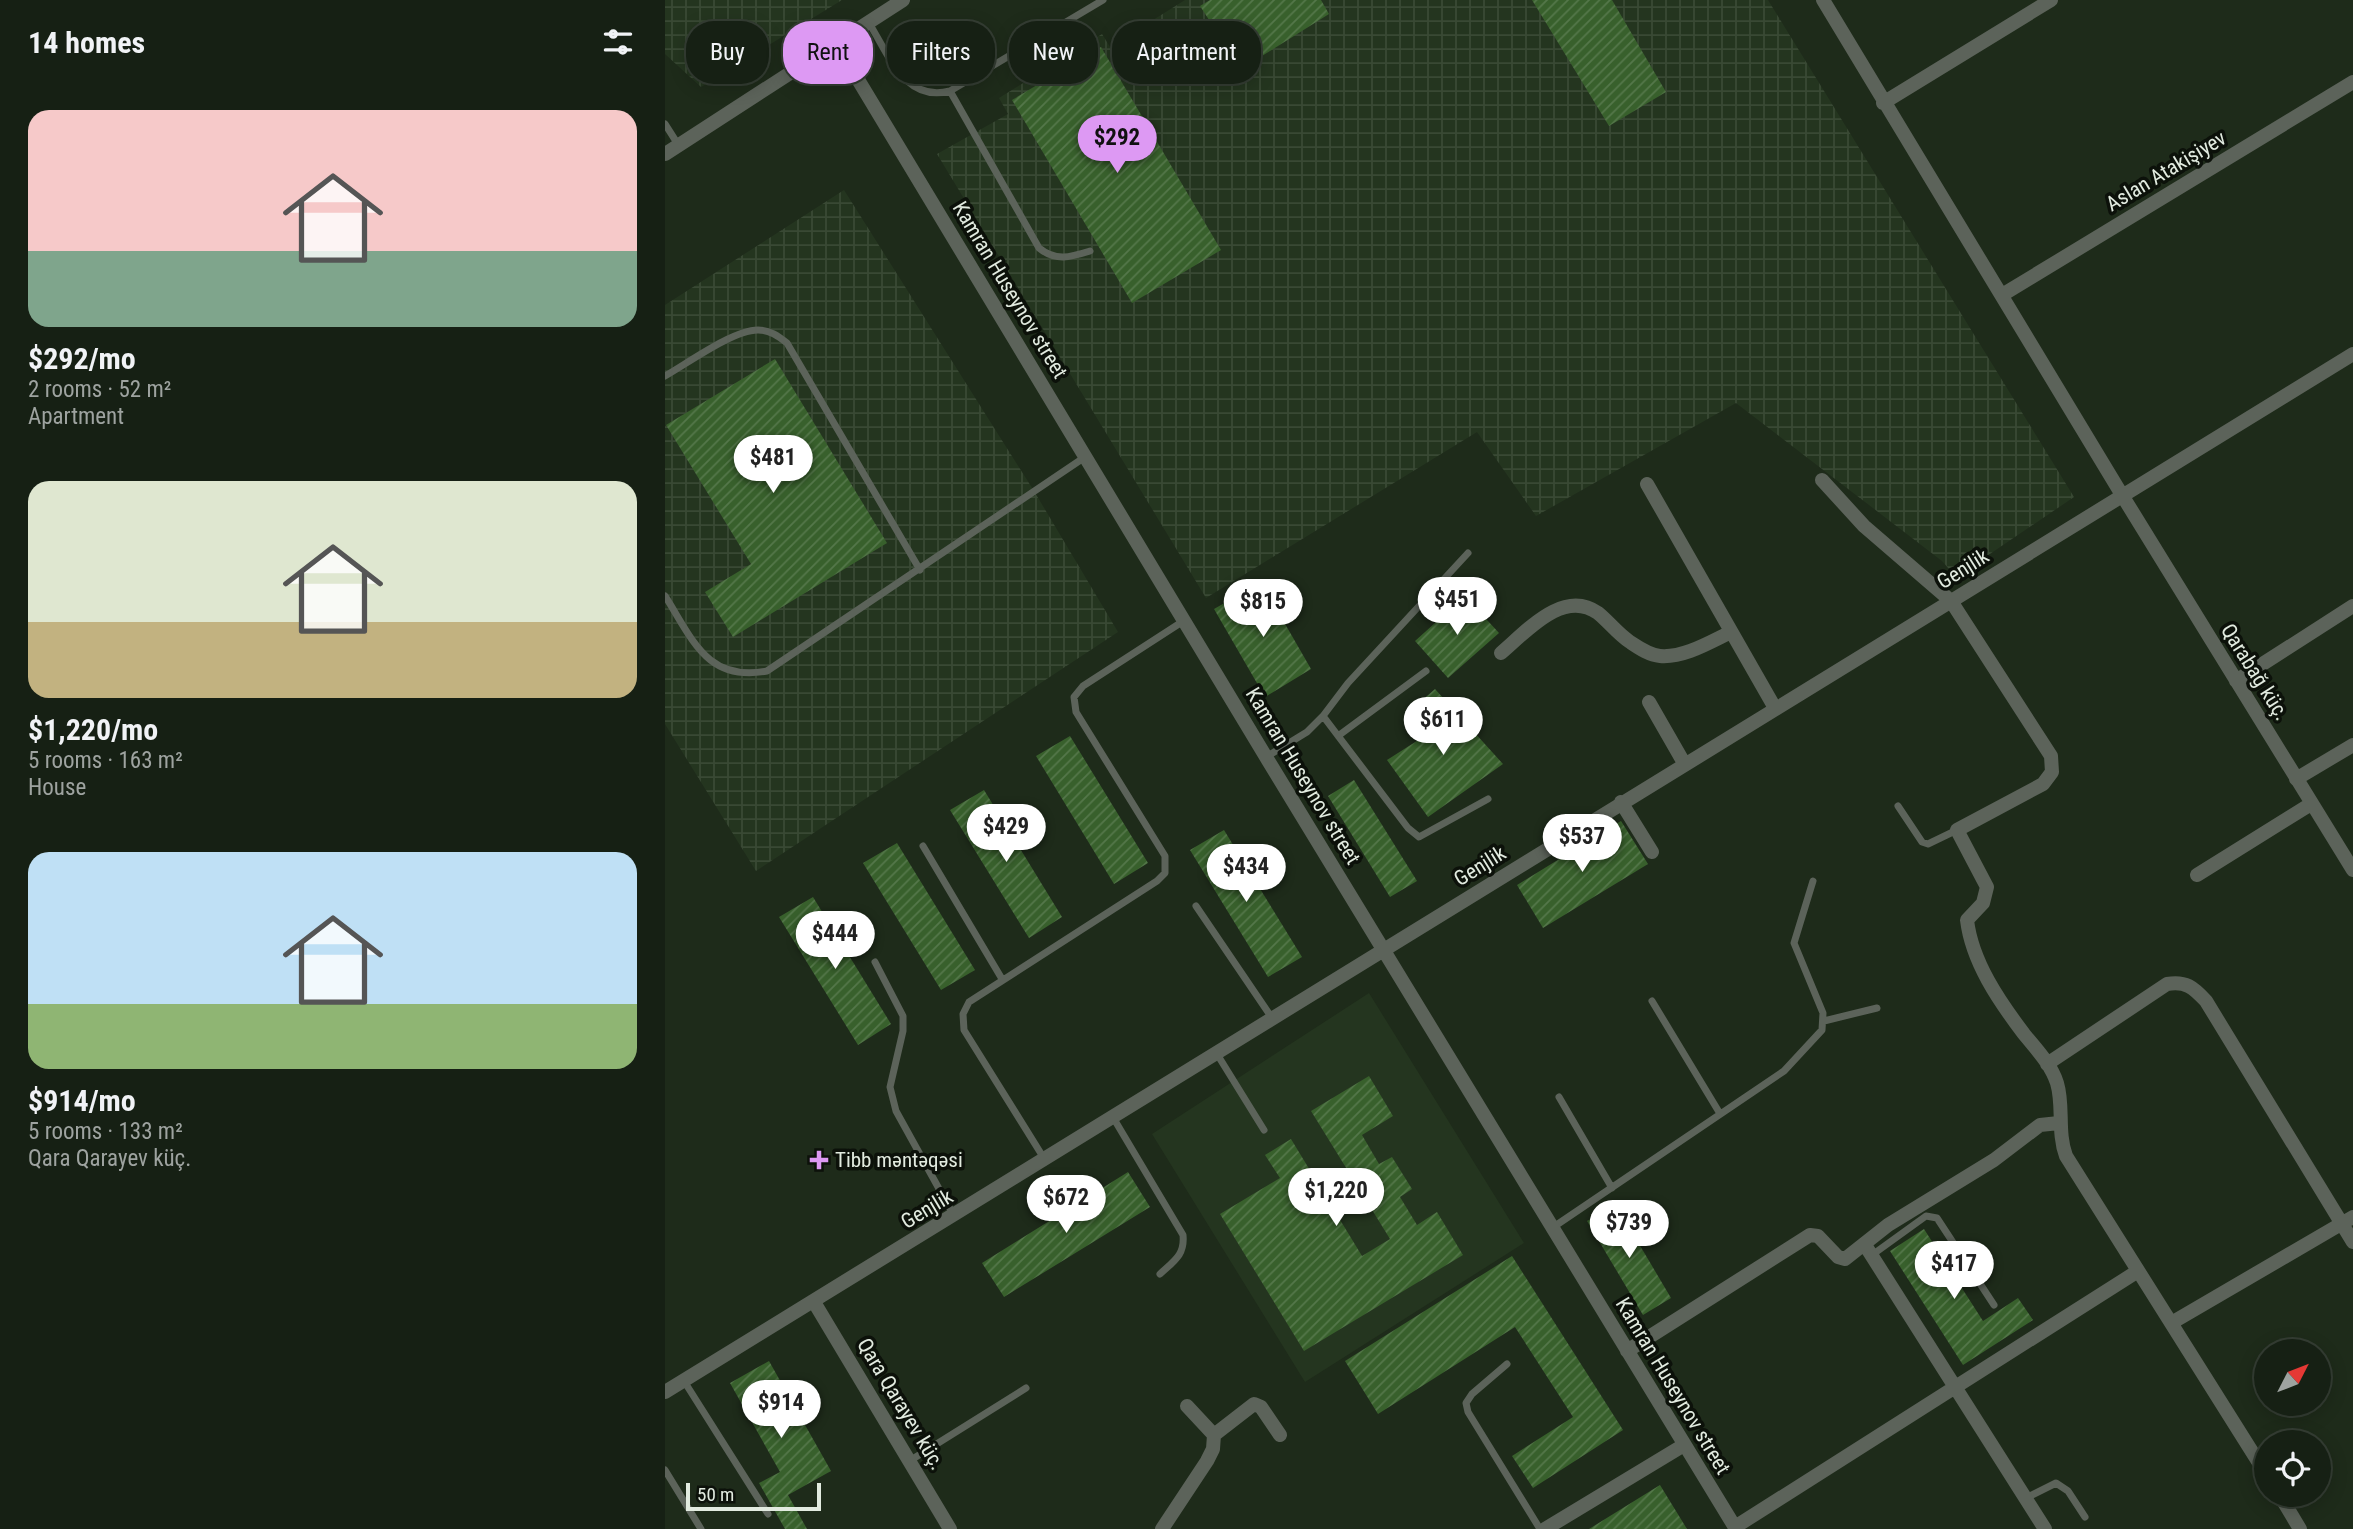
<!DOCTYPE html>
<html lang="en">
<head>
<meta charset="utf-8">
<style>
  :root { --surface:#162014; --page:#1f281d; --text:#f1f3f6; --muted:#9ea3a0; --line:#353e34; --accent:#dd99f3 }
  body { margin:0; font-family:"Roboto Condensed",sans-serif; background:var(--page); color:var(--text); height:100vh; display:flex; flex-direction:column; font-size:26px; white-space:nowrap }
  * { box-sizing:border-box; margin:0 }
  p { font-size:23px; color:var(--muted) }
  .icon { flex:none; width:38px; height:38px; fill:none; stroke:currentColor; stroke-width:2; stroke-linecap:round; stroke-linejoin:round }
  .map { position:relative; flex:1; overflow:hidden }
  .panel { display:flex; flex-direction:column; background:var(--surface); width:665px }
  .panel>* { flex:none }
  .hud { position:absolute; left:21px; top:21px; width:665px; height:63px; display:flex; gap:14px }
  .needle { width:46px; rotate:48deg }
  .buttons { position:absolute; left:1589px; top:1339px; display:grid; gap:14px }
  .buttons a { display:grid; place-items:center; width:77px; height:77px; border-radius:50%; background:var(--surface); box-shadow:0 4px 18px #0003,0 0 0 2px var(--line); font-size:35px }
  .scale { position:absolute; left:21px; bottom:18px; width:135px; box-sizing:border-box; padding-left:7px; border:4px solid #e2ebe0; border-top:0; font-size:19px; line-height:24px; white-space:nowrap; color:#e2ebe0; -webkit-text-stroke:5px #0c110a; paint-order:stroke }
  .price { position:absolute; translate:-50% -60px; padding:0 16px; border-radius:24px; background:#fff; color:#222; font-size:23px; line-height:46px; filter:drop-shadow(0 2px 4px #0008) }
  .price::after { content:''; position:absolute; left:50%; top:42px; width:21px; height:16px; margin-left:-10px; background:inherit; clip-path:polygon(0 0,100% 0,50% 100%) }
  .price.on { background:var(--accent); color:#111 }
  ul { padding:0; list-style:none }
  li { display:grid; align-content:center; gap:14px; height:371px; padding:0 28px }
  li span { display:grid; place-items:center; height:217px; border-radius:21px; color:#555 }
  li>.icon { margin-inline-start:auto }
  span .icon { width:126px; height:126px; fill:#fffc; stroke-width:1 }
  li b { font-size:30px }
  h2 { display:flex; justify-content:space-between; align-items:center; height:84px; padding:0 28px; font-size:30px }
  .pill { padding:0 24px; border-radius:28px; background:var(--surface); box-shadow:0 4px 18px #0003,0 0 0 2px var(--line); font-size:24px; line-height:63px }
  .pill.on { background:var(--accent); color:#111 }
  main { display:flex; flex:1; min-height:0 }
  .map>svg:first-child { display:block }
</style>
</head>
<body>
<main>
<section class="panel">
<h2>14 homes<svg class="icon" aria-label="filters" viewBox="0 0 24 24"><path d="M4 7h16M4 17h16"/><circle cx="9" cy="7" r="2"/><circle cx="15" cy="17" r="2"/></svg></h2>
<ul>
<li><span style="background:linear-gradient(#f6c9c9 65%,#7fa58c 0)"><svg class="icon" aria-label="home" viewBox="0 0 24 24"><path d="M3 11l9-7 9 7M6 9v11h12V9"/></svg></span><div><b>$292/mo</b><p>2 rooms · 52 m²</p><p>Apartment</p></div></li>
<li><span style="background:linear-gradient(#dfe7d0 65%,#c2b280 0)"><svg class="icon" aria-label="home" viewBox="0 0 24 24"><path d="M3 11l9-7 9 7M6 9v11h12V9"/></svg></span><div><b>$1,220/mo</b><p>5 rooms · 163 m²</p><p>House</p></div></li>
<li><span style="background:linear-gradient(#bfe0f5 70%,#8fb573 0)"><svg class="icon" aria-label="home" viewBox="0 0 24 24"><path d="M3 11l9-7 9 7M6 9v11h12V9"/></svg></span><div><b>$914/mo</b><p>5 rooms · 133 m²</p><p>Qara Qarayev küç.</p></div></li>
</ul>
</section>
<div class="map">
<svg width="1688" height="1529" viewBox="0 0 1688 1529">
  <defs>
    <pattern id="industrial-grid" width="8" height="8" patternUnits="userSpaceOnUse" patternTransform="scale(1.75)"><rect width="8" height="8" fill="#24351f"/><path d="M0 4h8M4 0v8" fill="none" stroke="#394934"/></pattern>
    <pattern id="building-hatch" width="6" height="6" patternUnits="userSpaceOnUse" patternTransform="scale(1.75)"><rect width="6" height="6" fill="#38602c"/><path d="M-1 1l2-2M0 6l6-6M5 7l2-2" fill="none" stroke="#54774a"/></pattern>
  </defs>
  <rect width="100%" height="100%" fill="#1e2b1a"/>
  <!-- built -->
  <path fill="#24351f" d="M704,993l155,250 -219,139 -153,-248z"/>
  <!-- industrial -->
  <path fill="url(#industrial-grid)" d="M0,0h177l-141,87 -36,-33z
    M520,0h583l306,497 -118,80 -14,-16 -206,-158 -200,113 -59,-84 -271,166 -269,-444 71,-40 -9,-16 103,-64 8,13z
    M179,190l190,301 84,141 -362,239 -91,-147v-419z"/>
  <!-- building -->
  <path fill="url(#building-hatch)" d="M545,0h111l8,14 -88,55 -41,-63z
    M867,0h80l54,92 -57,34z
    M436,47l120,203 -89,53 -120,-203z
    M110,359l112,184 -154,94 -28,-45 46,-28 -85,-139z
    M596,582l50,87 -46,28 -51,-88z
    M800,596l34,37 -51,45 -33,-37z
    M770,689l68,75 -75,53 -41,-57 47,-30 -20,-23z
    M405,736l78,127 -34,21 -78,-128z
    M689,780l63,101 -27,16 -62,-101z
    M319,790l78,127 -33,21 -79,-128z
    M956,821l27,43 -105,64 -26,-43z
    M559,830l78,127 -34,20 -78,-127z
    M232,843l78,127 -34,20 -78,-127z
    M148,897l78,127 -33,21 -79,-128z
    M704,1076l24,40 -31,19 17,29 13,-7 20,32 -12,8 17,28 20,-13 26,43 -159,96 -84,-137 60,-36 -15,-23 26,-16 71,117 28,-17 -79,-128z
    M463,1172l22,35 -146,90 -22,-34z
    M951,1205l55,93 -28,17 -56,-94z
    M1259,1229l59,92 35,-23 15,22 -70,45 -73,-114z
    M847,1256l111,174 -90,58 -21,-32 61,-39 -58,-90 -137,87 -33,-53z
    M104,1361l62,110 -43,24 19,34h-22l-26,-46 21,-11 -50,-89z
    M995,1485l27,44h-98z"/>
  <g fill="none" stroke-linecap="round" stroke-linejoin="round">
    <!-- lane -->
    <path stroke="#5c635a" stroke-width="7" d="M204,23c20,32 36,80 81,68l153,-91
      M285,91l89,157c17,14 32,9 51,3
      M0,124l14,22
      M0,376c23,-13 68,-46 93,-46 12,0 20,6 29,13l133,227
      M0,596c28,44 42,86 102,75l318,-214
      M658,716l25,-33 120,-130
      M673,736l88,-65
      M601,757l41,-25 16,-16 85,112 11,9 69,-38
      M1233,806l24,36 6,2 29,-14
      M258,846l79,133
      M531,906l76,112
      M210,962l28,54v15l-13,56 6,24 57,103
      M987,1001l67,111
      M1159,1021l53,-13
      M552,1054l47,76
      M894,1097l53,91
      M449,1119l69,116c2,20 -9,26 -23,39
      M380,1160l-81,-130 -1,-16 6,-12 188,-121 8,-8v-17l-89,-144 -2,-15 9,-11 102,-66
      M887,1228l232,-157 38,-41 1,-17 -29,-70 19,-62
      M1207,1255l54,-39 11,2 57,87
      M842,1364l-35,30 -6,9 2,9 72,117
      M19,1381l84,133
      M246,1460l115,-72
      M0,1470l36,59
      M1361,1498l30,-15 12,8 17,26"/>
    <!-- street -->
    <path stroke="#5c635a" stroke-width="14" d="M1158,0l299,495 231,375
      M171,43l430,714 470,772
      M1218,103l168,-103
      M0,154l238,-154
      M1337,295l351,-213
      M1157,480l42,46 87,75 100,155 1,16 -9,12 -86,46 30,57 -4,16 -16,17c5,42 32,81 57,114 12,15 27,30 33,49 7,23 0,49 9,73l200,318
      M982,484l128,224
      M836,653c25,-21 62,-65 97,-40 11,9 20,21 32,29 9,6 19,13 30,14 24,2 50,-14 71,-24
      M1571,681l117,-75
      M984,702l35,61
      M1631,779l57,-34
      M956,802l31,50
      M1532,875l114,-71
      M1382,1064l120,-80c19,-3 26,3 39,17l147,241
      M1200,1245l180,284
      M149,1302l136,227
      M1508,1322l180,-105
      M962,1351l183,-116 8,1 20,21 7,2 43,-34 106,-65 46,-35 19,-2
      M0,1392l1688,-1038
      M522,1406l27,29
      M1614,1494l21,35
      M1070,1527l403,-256
      M497,1529l45,-68 6,-12 1,-14 40,-31 7,3 19,28
      M880,1529l139,-84"/>
  </g>
  <!-- markers -->
  <path fill="#dd99f3" stroke="#0c110a" stroke-width="2.5" d="M150.5 1149.5h7v7h7v7h-7v7h-7v-7h-7v-7h7z"/>
  <g text-anchor="middle" stroke-width="7" stroke-linejoin="round" paint-order="stroke">
    <!-- street labels -->
    <g font-size="21" fill="#e2ebe0" stroke="#0c110a">
      <text transform="translate(1501 171) rotate(-31)" y="7">Aslan Atakişiyev</text>
      <text transform="translate(345 290) rotate(59)" y="7">Kamran Huseynov street</text>
      <text transform="translate(1298 569) rotate(-32)" y="7">Genjlik</text>
      <text transform="translate(1590 672) rotate(58)" y="7">Qarabağ küç.</text>
      <text transform="translate(638 776) rotate(59)" y="7">Kamran Huseynov street</text>
      <text transform="translate(815 866) rotate(-32)" y="7">Genjlik</text>
      <text transform="translate(262 1209) rotate(-31)" y="7">Genjlik</text>
      <text transform="translate(1008 1386) rotate(59)" y="7">Kamran Huseynov street</text>
      <text transform="translate(236 1404) rotate(59)" y="7">Qara Qarayev küç.</text>
    </g>
    <!-- poi labels -->
    <g font-size="21" fill="#e2ebe0" stroke="#0c110a" text-anchor="start">
      <text x="170" y="1167">Tibb məntəqəsi</text>
    </g>
  </g>
</svg>
<div class="buttons">
<a><svg class="needle" viewBox="-14 -14 28 28"><path d="M0-13l5 13h-10z" fill="#e53935"/><path d="M0 13l5-13h-10z" fill="#9ea3a0"/></svg></a>
<a><svg class="icon" aria-label="locate" viewBox="0 0 24 24"><circle cx="12" cy="12" r="6"/><path d="M12 2v4M12 18v4M2 12h4M18 12h4"/></svg></a>
</div>
<div class="scale">50 m</div>
<b class="price on" style="left:452px;top:175px">$292</b>
<b class="price" style="left:108px;top:495px">$481</b>
<b class="price" style="left:792px;top:637px">$451</b>
<b class="price" style="left:598px;top:639px">$815</b>
<b class="price" style="left:778px;top:757px">$611</b>
<b class="price" style="left:341px;top:864px">$429</b>
<b class="price" style="left:917px;top:874px">$537</b>
<b class="price" style="left:581px;top:904px">$434</b>
<b class="price" style="left:170px;top:971px">$444</b>
<b class="price" style="left:671px;top:1228px">$1,220</b>
<b class="price" style="left:401px;top:1235px">$672</b>
<b class="price" style="left:964px;top:1260px">$739</b>
<b class="price" style="left:1289px;top:1301px">$417</b>
<b class="price" style="left:116px;top:1440px">$914</b>
<div class="hud">
<a class="pill">Buy</a>
<a class="pill on">Rent</a>
<a class="pill">Filters</a>
<a class="pill">New</a>
<a class="pill">Apartment</a>
</div>
</div>
</main>
</body>
</html>
